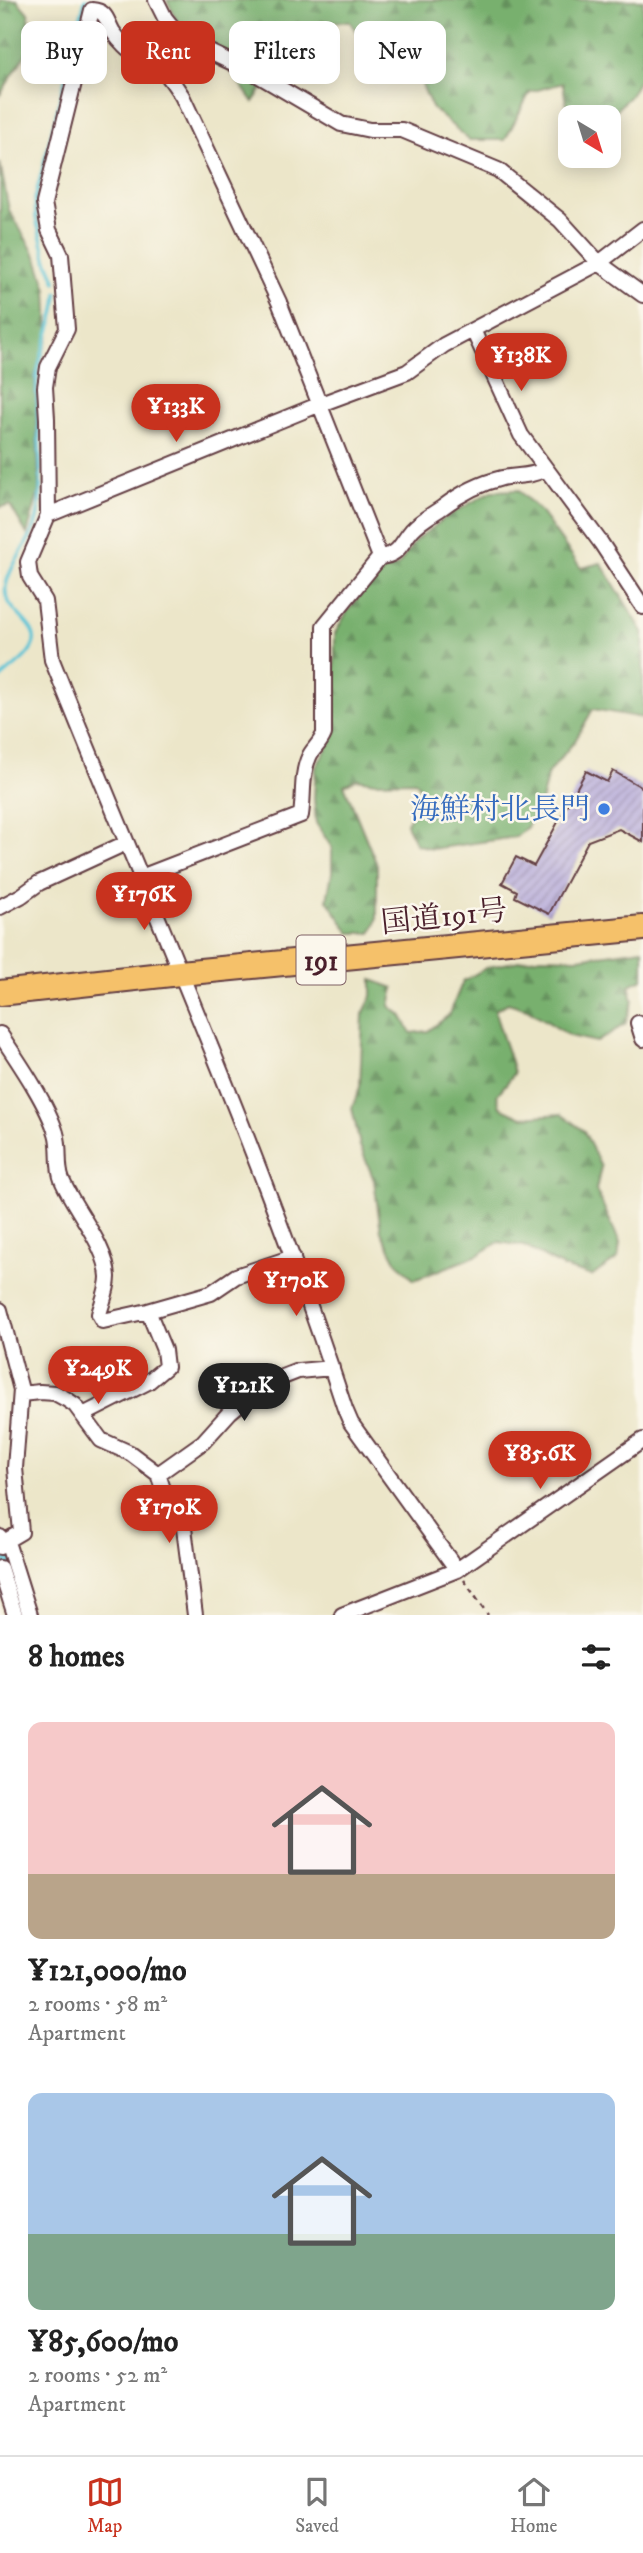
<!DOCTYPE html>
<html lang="en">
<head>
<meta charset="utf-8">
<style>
  :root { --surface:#fff; --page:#f2f2f2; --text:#222; --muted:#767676; --line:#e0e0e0; --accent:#c8321e }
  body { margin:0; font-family:"IM FELL DW Pica","Noto Serif JP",serif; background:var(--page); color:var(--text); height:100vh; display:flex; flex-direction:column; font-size:26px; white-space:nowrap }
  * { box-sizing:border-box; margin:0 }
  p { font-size:23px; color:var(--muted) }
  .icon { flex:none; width:38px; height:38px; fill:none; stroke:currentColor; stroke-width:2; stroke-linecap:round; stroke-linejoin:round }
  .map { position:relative; height:1615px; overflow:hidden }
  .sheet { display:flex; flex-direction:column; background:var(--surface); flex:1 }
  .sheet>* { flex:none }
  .guide { position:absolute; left:21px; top:21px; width:602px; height:63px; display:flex; gap:14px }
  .needle { width:46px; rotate:142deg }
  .controls { position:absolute; left:558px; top:105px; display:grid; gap:14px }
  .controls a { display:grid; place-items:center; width:63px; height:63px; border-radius:14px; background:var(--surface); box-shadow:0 4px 18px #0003; font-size:35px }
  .price { position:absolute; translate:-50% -60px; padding:0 16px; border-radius:24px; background:var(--accent); color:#fff; font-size:23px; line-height:46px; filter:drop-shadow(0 2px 4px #0008) }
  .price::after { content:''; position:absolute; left:50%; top:42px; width:21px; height:16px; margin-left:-10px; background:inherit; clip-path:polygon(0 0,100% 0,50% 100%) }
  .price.selected { background:#222; color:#fff }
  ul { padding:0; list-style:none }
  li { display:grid; align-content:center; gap:14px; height:371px; padding:0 28px }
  li span { display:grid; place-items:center; height:217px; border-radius:14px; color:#555 }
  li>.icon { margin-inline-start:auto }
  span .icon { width:126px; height:126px; fill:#fffc; stroke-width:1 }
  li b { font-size:30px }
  h2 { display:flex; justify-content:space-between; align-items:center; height:84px; padding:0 28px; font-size:30px }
  .chip { padding:0 24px; border-radius:14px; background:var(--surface); box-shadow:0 4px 18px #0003; font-size:24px; line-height:63px }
  .chip.selected { background:var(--accent); color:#fff }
  .dock { display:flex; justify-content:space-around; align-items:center; height:98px; border-top:2px solid var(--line); background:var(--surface); font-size:19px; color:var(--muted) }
  .dock a { display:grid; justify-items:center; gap:4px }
  .dock .selected { color:var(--accent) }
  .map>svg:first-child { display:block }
</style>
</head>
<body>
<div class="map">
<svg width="643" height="1615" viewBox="0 0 643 1615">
  <defs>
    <pattern id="forest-firs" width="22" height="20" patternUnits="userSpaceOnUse" patternTransform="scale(1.75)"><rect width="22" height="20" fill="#78b06e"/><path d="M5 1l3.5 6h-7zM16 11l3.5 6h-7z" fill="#648f5b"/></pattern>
    <pattern id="building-hatch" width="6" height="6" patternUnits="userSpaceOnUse" patternTransform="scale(1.75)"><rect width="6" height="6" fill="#b8adda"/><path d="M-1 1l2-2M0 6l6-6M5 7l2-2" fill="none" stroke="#988cb1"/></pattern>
  </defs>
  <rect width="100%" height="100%" fill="#fbf7ec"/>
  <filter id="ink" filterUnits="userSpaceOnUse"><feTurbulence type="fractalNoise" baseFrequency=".0143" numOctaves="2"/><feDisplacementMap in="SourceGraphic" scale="14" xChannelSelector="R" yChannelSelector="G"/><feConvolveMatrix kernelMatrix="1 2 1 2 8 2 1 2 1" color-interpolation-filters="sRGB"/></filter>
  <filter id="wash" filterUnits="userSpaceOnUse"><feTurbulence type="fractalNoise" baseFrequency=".00686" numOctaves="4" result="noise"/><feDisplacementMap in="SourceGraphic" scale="28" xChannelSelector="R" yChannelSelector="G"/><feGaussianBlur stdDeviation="1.57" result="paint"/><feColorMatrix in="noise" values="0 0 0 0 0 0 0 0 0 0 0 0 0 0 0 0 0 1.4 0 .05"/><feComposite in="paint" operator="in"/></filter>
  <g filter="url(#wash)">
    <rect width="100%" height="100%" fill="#ece6c9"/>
    <!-- forest -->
    <path fill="url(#forest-firs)" stroke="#61684c" stroke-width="2" d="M0,0h17l12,14 -1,36 -28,45z
      M167,0h476v73l-13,23 -21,21 -41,2 -5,-36 -33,9 -25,48h-36l-37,-32 -25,-58 -29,16 -28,-44 -28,-1 -25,18 -44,63 -46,-64 -26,-9z
      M0,163l9,47 28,48 10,31 2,46 -14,41 4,115 -12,43 -17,-29 -10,2z
      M518,490l22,21 41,57 20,-5 42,69v86l-50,-9 -18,32 -27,32 -7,29 -14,25 -11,10 -84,12 -16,-5 -10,-20 19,-28 -10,-15 -40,1 -18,-3 -13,6 33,80v56l-6,12h-21l-23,-33 5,-27v-25l-16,-25 -2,-25 2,-31 14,-24 4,-21 1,-89 12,-21 32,-41 19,-5 18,-26 32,-24 44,-25z
      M643,949v30l-14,6 4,16 -8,23 -28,18 -27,-6 -43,-27 -19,-6 -13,7c4,23 15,42 19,64l-17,21 3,12 22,10 39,-3 23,17 17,36 -5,23 24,53 -2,15 -26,18 -29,-9 -39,-21 -25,-4 -21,13 -64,25 -18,-19 -15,-29 -7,-52 -14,-34 -8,-38 8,-21 3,-73 9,-18v-16l22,8 -4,18 11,9 10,18 17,-2 21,-16 14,-34 25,-14 53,-10 37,1z"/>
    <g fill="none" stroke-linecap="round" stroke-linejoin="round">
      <!-- stream -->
      <path stroke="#59c3d5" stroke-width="3.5" d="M56,282l-10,-24 -10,-40 -1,-19 50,-199
        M0,679c10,-10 28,-21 33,-34 9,-21 -32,-34 -27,-59 4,-23 25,-43 31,-67 7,-33 1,-82 0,-117 0,-9 -1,-18 0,-27 4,-28 19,-53 20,-82"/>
      <!-- river -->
      <path stroke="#59c3d5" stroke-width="23" d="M0,1552l14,40"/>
    </g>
    <g id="blocks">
      <!-- building -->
      <path fill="url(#building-hatch)" d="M586,771l21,11 6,-11 30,17v54l-24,-13 -31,12 -39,73 -34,-17 2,-6 -15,-8 14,-26 18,9z"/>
    </g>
  </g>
  <g filter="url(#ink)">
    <use href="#blocks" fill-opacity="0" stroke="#623d43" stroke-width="2"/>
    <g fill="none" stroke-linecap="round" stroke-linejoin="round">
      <!-- street casing -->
      <g stroke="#623d43" stroke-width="18">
        <path id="street" d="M156,0l9,18 17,21 74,35 85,50 29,6h32l96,40 62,50 39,43 44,32
          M473,330l48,105 80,108 42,64
          M48,515l270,-110 89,-33 37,-27 155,-82 44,-34
          M380,557l-101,-255 -97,-206c-8,-12 -17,-27 -29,-35 -10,-6 -21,-7 -29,-16 -4,-4 -8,-9 -11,-13 -7,-12 -6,-21 -21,-22l-48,193 5,27 12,25 6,74 -19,38 -3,20 2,32 1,96 -20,47 2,15 15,24 7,59c100,249 210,494 293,749l6,14 106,147
          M141,877l160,-62c3,-18 0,-41 8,-58 3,-8 10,-11 15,-23v-108l56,-69c20,-2 20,-13 32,-27 8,-9 21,-16 31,-23 17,-13 38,-24 59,-29 15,-3 29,-1 43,-9
          M0,907l21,-11 18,-13 87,-40
          M638,1023l5,16
          M0,1034c18,27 47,69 56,99 5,15 0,33 6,47 12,29 45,66 46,97 0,12 -6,26 -9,37l4,7 45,-10 63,-18 25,-17 57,-19
          M0,1310l21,80 -6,78 6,64 -17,10 -4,5
          M21,1394l19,-2 15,1 11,6 9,6 26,35 29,13 28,21 7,21 19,33 11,87
          M83,1415l65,-33 18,-15 -2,-17 -16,-39
          M158,1474l45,-32 27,-30 32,-27 36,-14 34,-3
          M0,1537l9,11 21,67
          M0,1568l15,47
          M342,1615l115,-45 186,-130"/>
      </g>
      <!-- highway casing -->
      <g stroke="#623d43" stroke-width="28">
        <path id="highway" d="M0,993l180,-20 463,-45"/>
      </g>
      <!-- path -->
      <path stroke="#623d43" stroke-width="2.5" stroke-dasharray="5 5" stroke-linecap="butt" d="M464,1580l24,35"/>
      <!-- street -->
      <use href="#street" stroke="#fff" stroke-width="14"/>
      <!-- highway -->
      <use href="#highway" stroke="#f5c16b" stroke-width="24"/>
    </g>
  </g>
  <!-- markers -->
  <circle fill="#3f7fe0" stroke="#fbf7ec" stroke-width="2.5" cx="604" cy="809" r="7"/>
  <g text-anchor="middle" stroke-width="5" stroke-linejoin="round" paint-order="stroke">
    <!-- shield labels -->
    <rect fill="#fbf7ec" stroke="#7f6065" stroke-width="2" x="296.5" y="935.5" width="49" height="49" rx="5"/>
    <g font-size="28" font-weight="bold" fill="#4a1f2b">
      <text x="321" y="970">191</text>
    </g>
    <!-- shop labels -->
    <g font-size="30" fill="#366cbe" stroke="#fbf7ec" text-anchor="end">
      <text x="590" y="819">海鮮村北長門</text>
    </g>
    <!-- street labels -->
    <g font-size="30" fill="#4a1f2b" stroke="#fbf7ec">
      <text transform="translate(444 916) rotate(-6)" y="10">国道191号</text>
    </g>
  </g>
</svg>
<div class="controls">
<a><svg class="needle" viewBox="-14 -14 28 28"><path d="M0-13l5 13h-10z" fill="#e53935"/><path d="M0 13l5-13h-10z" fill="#767676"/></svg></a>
</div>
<b class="price" style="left:521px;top:393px">¥138K</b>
<b class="price" style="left:176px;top:444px">¥133K</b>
<b class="price" style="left:144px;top:932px">¥176K</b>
<b class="price" style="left:296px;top:1318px">¥170K</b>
<b class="price" style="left:98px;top:1406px">¥249K</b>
<b class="price selected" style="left:244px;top:1423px">¥121K</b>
<b class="price" style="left:540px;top:1491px">¥85.6K</b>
<b class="price" style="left:169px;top:1545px">¥170K</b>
<div class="guide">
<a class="chip">Buy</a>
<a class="chip selected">Rent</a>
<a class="chip">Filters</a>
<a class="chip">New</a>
</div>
</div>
<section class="sheet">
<h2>8 homes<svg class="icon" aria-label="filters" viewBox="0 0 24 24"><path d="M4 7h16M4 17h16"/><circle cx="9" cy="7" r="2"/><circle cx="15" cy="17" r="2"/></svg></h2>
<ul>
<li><span style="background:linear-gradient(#f6c9c9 70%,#b9a48a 0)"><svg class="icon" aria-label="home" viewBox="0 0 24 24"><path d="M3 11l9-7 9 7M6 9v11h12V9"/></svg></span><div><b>¥121,000/mo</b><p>2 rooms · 58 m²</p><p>Apartment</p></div></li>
<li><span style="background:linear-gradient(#a9c7e8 65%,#7fa58c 0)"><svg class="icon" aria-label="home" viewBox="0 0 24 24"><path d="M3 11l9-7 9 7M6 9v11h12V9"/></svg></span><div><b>¥85,600/mo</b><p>2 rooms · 52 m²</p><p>Apartment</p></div></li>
</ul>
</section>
<nav class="dock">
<a class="selected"><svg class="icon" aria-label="map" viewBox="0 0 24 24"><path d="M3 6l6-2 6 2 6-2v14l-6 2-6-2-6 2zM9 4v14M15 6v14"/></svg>Map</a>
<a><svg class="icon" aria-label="saved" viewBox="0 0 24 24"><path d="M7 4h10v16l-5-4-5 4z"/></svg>Saved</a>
<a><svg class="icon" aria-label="home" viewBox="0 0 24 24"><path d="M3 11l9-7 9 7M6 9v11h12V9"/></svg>Home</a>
</nav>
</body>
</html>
